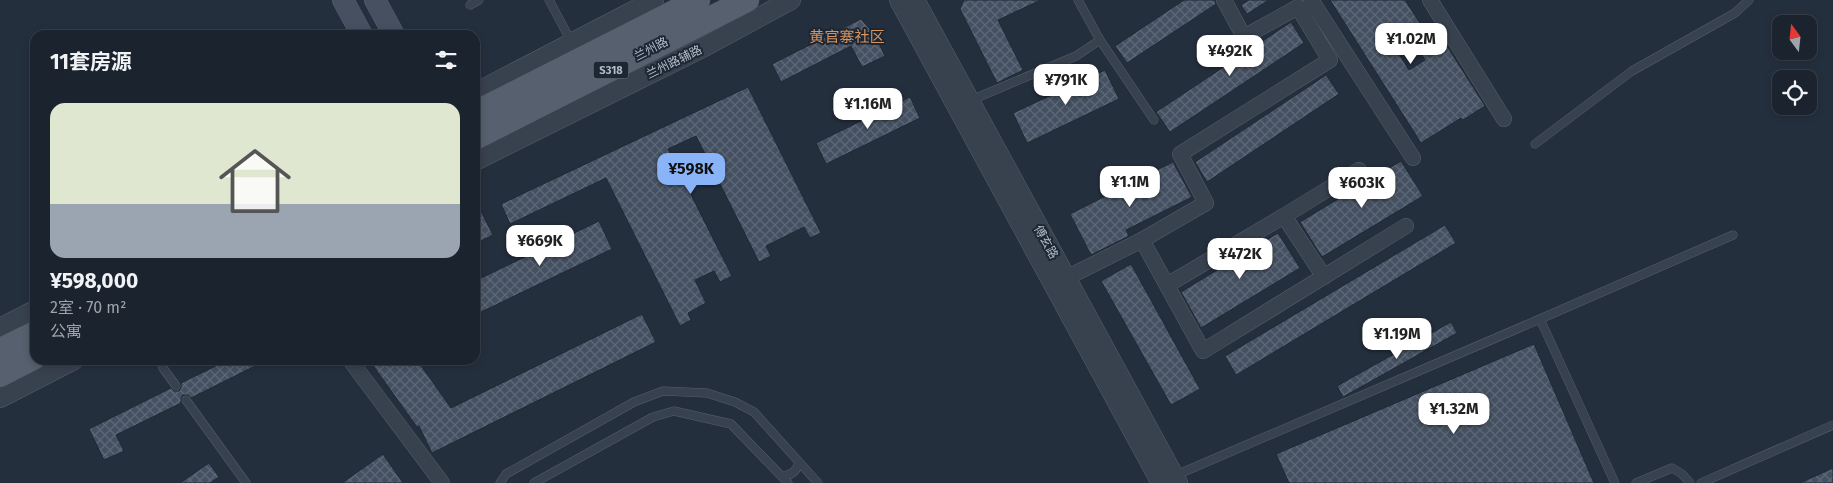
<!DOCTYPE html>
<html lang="zh">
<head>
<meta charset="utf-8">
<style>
  :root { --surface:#1b232e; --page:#282f3a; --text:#f1f3f6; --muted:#a0a4aa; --line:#39404a; --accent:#8ab4f8 }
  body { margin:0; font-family:"Fira Sans","Noto Sans SC",sans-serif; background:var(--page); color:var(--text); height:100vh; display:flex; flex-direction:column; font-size:19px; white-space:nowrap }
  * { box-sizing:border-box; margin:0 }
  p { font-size:16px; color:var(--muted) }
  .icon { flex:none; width:28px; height:28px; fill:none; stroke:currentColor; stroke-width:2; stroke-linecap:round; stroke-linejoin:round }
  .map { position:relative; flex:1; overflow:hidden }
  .side { position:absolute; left:30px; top:30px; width:450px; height:335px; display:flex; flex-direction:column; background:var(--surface); border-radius:15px; box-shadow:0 2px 8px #0003,0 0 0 1px var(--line) }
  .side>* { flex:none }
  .needle { width:32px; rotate:345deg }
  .controls { position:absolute; left:1772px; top:15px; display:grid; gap:10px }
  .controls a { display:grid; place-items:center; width:45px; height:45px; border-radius:10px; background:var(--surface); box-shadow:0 2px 8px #0003,0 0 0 1px var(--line); font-size:25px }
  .price { position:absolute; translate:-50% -42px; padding:0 11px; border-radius:10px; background:#fff; color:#222; font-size:16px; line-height:32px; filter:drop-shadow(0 1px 2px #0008) }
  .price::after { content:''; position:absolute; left:50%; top:30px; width:15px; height:11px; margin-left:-8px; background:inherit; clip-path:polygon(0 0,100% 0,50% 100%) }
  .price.active { background:var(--accent); color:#111 }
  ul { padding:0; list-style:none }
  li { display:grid; align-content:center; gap:10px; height:265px; padding:0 20px }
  li span { display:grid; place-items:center; height:155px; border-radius:15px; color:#555 }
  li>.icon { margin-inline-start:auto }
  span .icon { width:90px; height:90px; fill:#fffc; stroke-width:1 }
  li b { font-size:21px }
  h2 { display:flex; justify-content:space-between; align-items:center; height:60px; padding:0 20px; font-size:21px }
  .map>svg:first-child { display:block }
</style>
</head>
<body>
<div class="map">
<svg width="1833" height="483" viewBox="0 0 1833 483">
  <defs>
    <pattern id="building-cross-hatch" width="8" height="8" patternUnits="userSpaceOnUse" patternTransform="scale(1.25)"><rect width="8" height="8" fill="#455162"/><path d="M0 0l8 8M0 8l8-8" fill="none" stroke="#5d6877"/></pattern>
  </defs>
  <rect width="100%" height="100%" fill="#242f3e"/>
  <!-- building -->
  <path fill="url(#building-cross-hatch)" stroke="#1f2835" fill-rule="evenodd" d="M964,0h77l-43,20 25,50 -26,13 -37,-74z
    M1184,0h31l1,4 -89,59 -12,-17z
    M1249,0h20l-22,14 -6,-9z
    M1330,0h75l33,51 9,-5 38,60 -22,14 -2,-2 -40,25zM1403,24l22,36 -16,10 -22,-35z
    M861,19l14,16 10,21 -23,11 -11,-21 -70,36 -9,-18z
    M1291,22l13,21 -134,89 -14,-20z
    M1105,70l14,29 -92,44 -14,-30z
    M1326,75l13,19 -132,88 -12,-20z
    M748,87l73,146 -11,5 -6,-11 -38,19 5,10 -12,6 -63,-126 -28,13 64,127 -12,6 -6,-11 -19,9 11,23 -18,10 3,7 -11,6 -74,-148 -96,46 -9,-20z
    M910,97l10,21 -94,46 -10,-21z
    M1401,161l22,35 -101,61 -22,-35z
    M1173,162l19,35 -66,33 3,6 -38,19 -21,-41z
    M475,199l18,36 -18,9z
    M599,221l13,28 -137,66v-34z
    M1445,225l11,18 -220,132 -11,-19z
    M1278,233l22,35 -99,60 -20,-36z
    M1131,264l69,125 -29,16 -70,-124z
    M642,314l14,28 -224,111 -13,-27 -2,1 -48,-67h48l34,48z
    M1451,322l6,11 -114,64 -6,-11z
    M1534,344l60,139h-305l-13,-29z
    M228,360h39l-76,38 -3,-3h-5l-2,3v5l-65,32 8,16 -20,9 -15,-31 82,-41 3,3h5l2,-3v-5z
    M383,454l20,29h-61z
    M209,463l10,14 -9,6h-30z
    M1833,468v15h-33z"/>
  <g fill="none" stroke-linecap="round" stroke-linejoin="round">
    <!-- service casing -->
    <g stroke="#565f6c" stroke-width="9">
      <path id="service" d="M549,0l23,43
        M1078,0l22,40 54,80
        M470,5l9,-5
        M969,101l107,-45 24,-16
        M1535,144l97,-73 103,-58 14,-13
        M1540,319l75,164
        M160,360l3,8 13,18
        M186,400l60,83
        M781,476c10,0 16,-5 18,-14
        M1174,476l366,-157 193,-84
        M500,483l6,-9 128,-72 29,-11 44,2 28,9 19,10 64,71
        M534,483l119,-66 21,-6 57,13 57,59
        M1636,483l36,-15 10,6 8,9
        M1701,483l132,-58"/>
    </g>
    <!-- minor casing -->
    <g stroke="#565f6c" stroke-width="16">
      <path id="minor" d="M1311,0l102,158
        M1430,0l74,119
        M1284,216l75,-46
        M1142,240l61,111 203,-125
        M1066,278l76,-38 64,-37 -26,-49 150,-94 -32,-53 -54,30 -20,-37
        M1167,285l117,-69 40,61
        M350,360l92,123"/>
    </g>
    <!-- tertiary casing -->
    <g stroke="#565f6c" stroke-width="20">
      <path id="tertiary" d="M899,0l262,483
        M915,0l263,483
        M475,93l179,-93
        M475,161l231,-115 85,-46
        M0,328l35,-18
        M0,398l74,-38"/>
    </g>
    <!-- secondary casing -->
    <g stroke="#565f6c" stroke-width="22">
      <path id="secondary" d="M343,0l19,35
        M375,0l19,35"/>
    </g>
    <!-- primary casing -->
    <g stroke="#414a57" stroke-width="25">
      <path id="primary" d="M475,113l223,-113
        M475,138l272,-138
        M0,350l35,-17
        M0,375l35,-18"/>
    </g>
    <!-- service -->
    <use href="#service" stroke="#38414e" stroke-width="8"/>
    <!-- minor -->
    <use href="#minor" stroke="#38414e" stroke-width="15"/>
    <!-- tertiary -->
    <use href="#tertiary" stroke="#38414e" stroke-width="19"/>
    <!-- secondary -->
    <use href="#secondary" stroke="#465061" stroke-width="21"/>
    <!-- primary -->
    <use href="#primary" stroke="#56606e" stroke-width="24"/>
  </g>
  <g text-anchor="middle" stroke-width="4" stroke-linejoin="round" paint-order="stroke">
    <!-- shield labels -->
    <rect fill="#1d2633" stroke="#878f9c" stroke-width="1" x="593.5" y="61.5" width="35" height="17" rx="4"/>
    <g font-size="11" font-weight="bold" fill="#b4bcc9">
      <text x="611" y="74">S318</text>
    </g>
    <!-- street labels -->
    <g font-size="12" fill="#b4bcc9" stroke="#1d2633">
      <text transform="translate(651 49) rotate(-27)" y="4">兰州路</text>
      <text transform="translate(674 62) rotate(-26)" y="4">兰州路辅路</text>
      <text transform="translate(1046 242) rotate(61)" y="4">傅玄路</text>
    </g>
    <!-- quarter labels -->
    <g font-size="15" fill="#d59563" stroke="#1d2633">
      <text x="847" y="42">黄官寨社区</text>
    </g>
  </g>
</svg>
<div class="controls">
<a><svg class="needle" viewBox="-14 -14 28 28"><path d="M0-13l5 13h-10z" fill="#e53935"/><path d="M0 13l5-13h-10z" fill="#a0a4aa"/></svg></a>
<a><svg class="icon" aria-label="locate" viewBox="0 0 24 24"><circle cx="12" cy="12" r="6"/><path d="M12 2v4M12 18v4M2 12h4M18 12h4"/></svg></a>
</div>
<b class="price" style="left:1411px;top:65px">¥1.02M</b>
<b class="price" style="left:1230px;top:77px">¥492K</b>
<b class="price" style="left:1066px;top:106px">¥791K</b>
<b class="price" style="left:868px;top:130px">¥1.16M</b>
<b class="price active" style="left:691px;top:195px">¥598K</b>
<b class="price" style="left:1130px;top:208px">¥1.1M</b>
<b class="price" style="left:1362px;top:209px">¥603K</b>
<b class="price" style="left:540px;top:267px">¥669K</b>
<b class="price" style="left:1240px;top:280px">¥472K</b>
<b class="price" style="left:1397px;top:360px">¥1.19M</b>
<b class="price" style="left:1454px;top:435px">¥1.32M</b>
<section class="side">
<h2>11套房源<svg class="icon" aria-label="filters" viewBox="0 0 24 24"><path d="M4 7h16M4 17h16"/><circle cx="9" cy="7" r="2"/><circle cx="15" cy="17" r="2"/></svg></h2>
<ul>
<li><span style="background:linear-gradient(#dfe7d0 65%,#9aa5b1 0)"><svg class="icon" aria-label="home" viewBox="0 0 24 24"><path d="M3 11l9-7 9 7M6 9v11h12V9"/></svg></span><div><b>¥598,000</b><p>2室 · 70 m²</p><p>公寓</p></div></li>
</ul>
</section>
</div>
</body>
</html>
